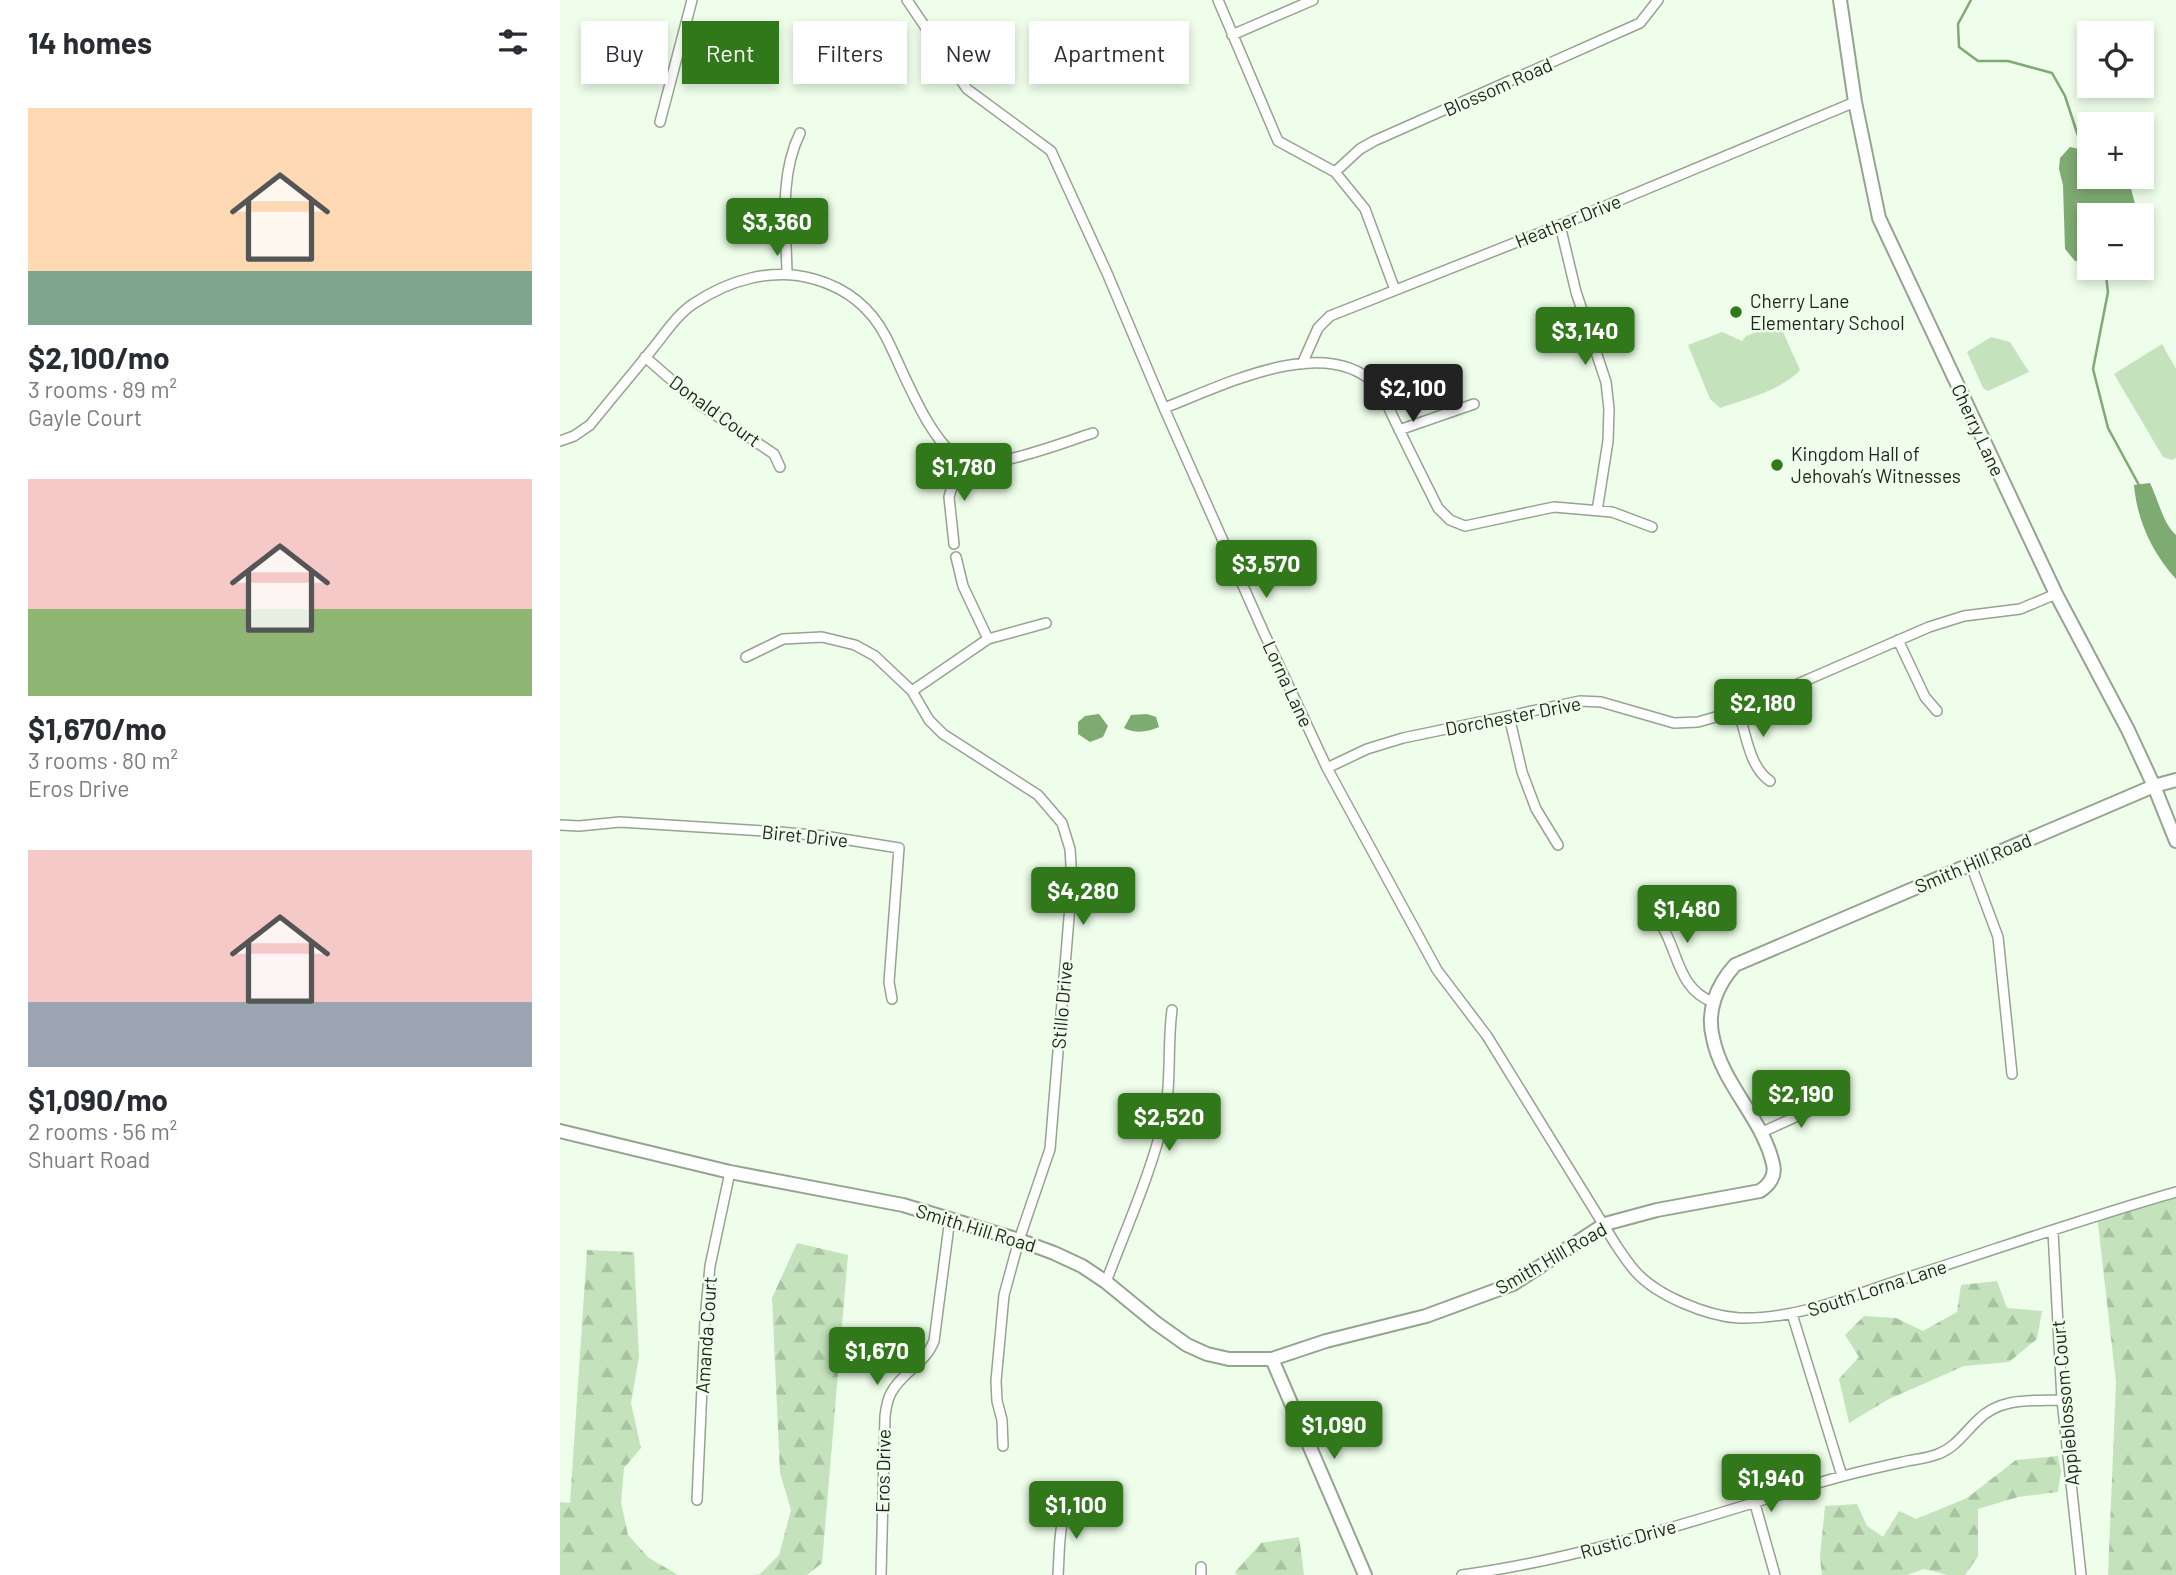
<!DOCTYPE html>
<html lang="en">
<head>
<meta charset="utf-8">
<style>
  :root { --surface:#fff; --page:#f2f2f3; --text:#2b2b33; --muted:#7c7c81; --accent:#31781a }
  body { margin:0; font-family:Barlow,sans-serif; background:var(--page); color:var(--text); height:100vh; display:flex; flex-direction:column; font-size:26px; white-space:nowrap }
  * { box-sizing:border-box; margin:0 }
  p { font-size:23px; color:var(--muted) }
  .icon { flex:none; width:38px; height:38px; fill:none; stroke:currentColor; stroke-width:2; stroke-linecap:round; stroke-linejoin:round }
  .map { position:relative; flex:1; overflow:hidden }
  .sheet { display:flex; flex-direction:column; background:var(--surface); width:560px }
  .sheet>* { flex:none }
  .guide { position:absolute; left:21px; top:21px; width:665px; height:63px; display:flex; gap:14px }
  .controls { position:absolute; left:1517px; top:21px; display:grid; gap:14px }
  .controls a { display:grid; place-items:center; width:77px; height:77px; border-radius:0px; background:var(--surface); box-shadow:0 4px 10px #0003; font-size:35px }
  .price { position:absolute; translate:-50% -60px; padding:0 16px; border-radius:7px; background:var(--accent); color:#fff; font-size:23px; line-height:46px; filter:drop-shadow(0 2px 4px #0008) }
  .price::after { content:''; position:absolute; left:50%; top:42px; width:21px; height:16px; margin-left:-10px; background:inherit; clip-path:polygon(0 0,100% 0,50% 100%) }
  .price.on { background:#222; color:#fff }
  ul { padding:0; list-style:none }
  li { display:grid; align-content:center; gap:14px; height:371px; padding:0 28px }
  li span { display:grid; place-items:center; height:217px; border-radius:0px; color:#555 }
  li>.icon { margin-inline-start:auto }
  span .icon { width:126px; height:126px; fill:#fffc; stroke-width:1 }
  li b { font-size:30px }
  h2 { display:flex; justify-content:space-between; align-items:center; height:84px; padding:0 28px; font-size:30px }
  .chip { padding:0 24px; border-radius:0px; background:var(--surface); box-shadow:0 4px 10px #0003; font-size:24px; line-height:63px }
  .chip.on { background:var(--accent); color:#fff }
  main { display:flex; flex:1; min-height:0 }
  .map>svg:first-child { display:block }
</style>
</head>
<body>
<main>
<section class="sheet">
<h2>14 homes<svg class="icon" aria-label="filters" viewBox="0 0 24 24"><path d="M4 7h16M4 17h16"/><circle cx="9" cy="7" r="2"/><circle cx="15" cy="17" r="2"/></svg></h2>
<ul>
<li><span style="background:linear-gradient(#ffd9b3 75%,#7fa58c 0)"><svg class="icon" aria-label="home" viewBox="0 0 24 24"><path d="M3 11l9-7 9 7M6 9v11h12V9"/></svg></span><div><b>$2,100/mo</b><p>3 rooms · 89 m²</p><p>Gayle Court</p></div></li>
<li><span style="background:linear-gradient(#f6c9c9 60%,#8fb573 0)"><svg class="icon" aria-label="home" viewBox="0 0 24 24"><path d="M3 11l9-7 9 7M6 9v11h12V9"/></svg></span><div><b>$1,670/mo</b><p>3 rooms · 80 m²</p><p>Eros Drive</p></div></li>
<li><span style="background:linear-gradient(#f6c9c9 70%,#9aa5b1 0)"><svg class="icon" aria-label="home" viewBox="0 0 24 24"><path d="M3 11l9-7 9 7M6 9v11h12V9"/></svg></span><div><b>$1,090/mo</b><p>2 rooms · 56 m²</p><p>Shuart Road</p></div></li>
</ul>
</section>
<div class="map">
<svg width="1616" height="1575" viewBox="0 0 1616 1575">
  <defs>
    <pattern id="forest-firs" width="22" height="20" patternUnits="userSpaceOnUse" patternTransform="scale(1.75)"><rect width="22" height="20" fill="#c4e3bc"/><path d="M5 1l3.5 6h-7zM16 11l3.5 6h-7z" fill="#a8c3a1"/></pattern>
  </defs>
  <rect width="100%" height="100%" fill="#eefeea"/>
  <!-- grass -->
  <path fill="#c4e3bc" d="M1219,323l21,47c-19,21 -55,29 -80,38l-10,-9 -22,-54 34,-13 20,9 4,-5z
    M1431,337l19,5 19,30 -41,19 -5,-3 -16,-36z
    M1602,344l14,25v89l-4,2 -9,-3 -49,-83z"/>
  <!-- forest -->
  <path fill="url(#forest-firs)" d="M1616,1192v383h-68l8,-193 -19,-167z
    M237,1243l51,12 -26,308 -15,12h-53l6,-1 19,-19 12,-45 -11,-37 -8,-175z
    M27,1250l47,2 5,104 -8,47 10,45 -17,20 -3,34 7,33 21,23 29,17h-118v-73l10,1z
    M1437,1281l10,27 35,3 -5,28 -28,23 -45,4 -77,34 -38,23 -10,-44 20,-22 -14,-22 19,-19 32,2 27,13 34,-19 4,-27z
    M1498,1456l3,15 -3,21 -40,5 -40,12v47l-13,19h-17l-24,-6 -17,6h-85l-2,-18 5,-51 32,-2 10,22 16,11 16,-26 17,8 51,-21 49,-38z
    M739,1537l5,38h-67l-2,-3 26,-29z"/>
  <!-- water -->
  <path fill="#7eab72" d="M1510,147l19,4 1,26h38l8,31v7h-46l-1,48 -14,-2 -10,-12 -2,-64 -4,-16 1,-11z
    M1590,483c9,18 12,39 26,52v44c-24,-26 -39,-59 -42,-94z
    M539,714l9,12 -5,11 -13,5 -12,-8v-12l7,-6z
    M587,714l9,3 3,10c-12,5 -23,7 -35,1l7,-13z"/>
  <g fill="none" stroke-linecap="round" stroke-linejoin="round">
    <!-- stream -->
    <path stroke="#7eab72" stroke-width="2.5" d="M1411,0l-13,24 1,23 19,14h30l44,12 13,23 18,55
      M1545,268l3,24 -15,77 15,59 32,59"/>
    <!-- street casing -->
    <g stroke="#95a491" stroke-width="12">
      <path id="street" d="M347,0l60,89 84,62 56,122 57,135 100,225 63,135 110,202 50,66 129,209c6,9 12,18 19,26 22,25 72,45 104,47 57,2 111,-22 164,-39 91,-29 181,-61 273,-87
        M658,0l60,141 57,31 30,37 30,81
        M672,35l81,-35
        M100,122l32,-122
        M775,172l25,-23 14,-8 266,-118 18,-23
        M1000,225l16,67 30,90 3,27 -1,32 -11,70
        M227,273c-1,-47 -8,-97 13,-140
        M85,357l54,47 75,50 6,13
        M742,364l16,-36 12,-12 230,-91 295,-123
        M604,408c56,-21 159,-75 211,-24 8,8 13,23 18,33 15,31 30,61 45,91l12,12 15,6 89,-19 58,5 40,15
        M839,430l75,-26
        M0,441l14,-5 16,-11c21,-26 43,-52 64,-78 12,-15 24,-33 39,-43 36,-24 79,-37 121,-25 32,9 57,29 72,58 17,33 42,103 74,122 25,15 104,-17 133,-26
        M394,544l-5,-47 11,-37
        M396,557l7,29 25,53
        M1338,640l27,57 12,14
        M186,657l37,-18 39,-2 33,8 20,11 37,35 17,29 14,14 95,61 24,28 8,26 2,32 -22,268 -31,91 -15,55 -8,86 1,20 5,19 1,26
        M352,691l76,-52 58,-16
        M1178,710c8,23 11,57 32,71
        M949,716l13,56 14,37 22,36
        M767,768l40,-19 36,-11 177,-37 21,1 73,21 24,-1 35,-10 196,-85 35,-11 56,-7 36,-15
        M0,825l19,1 41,-4 159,10 45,4 75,12 -10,134 3,17
        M1411,865l27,72 14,137
        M1088,910c32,25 23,77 65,92
        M1200,1133l51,-23 27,-1
        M1493,1231l9,169 19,175
        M546,1282c20,-54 45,-108 58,-164 8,-35 3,-72 8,-108
        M1232,1314l50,162
        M137,1500l8,-180 5,-54 20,-94
        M1195,1504l20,71
        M321,1575l4,-159c1,-8 2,-16 6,-23 11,-21 34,-29 43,-52l16,-123
        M498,1575c2,-24 -1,-60 17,-78
        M641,1575v-8
        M902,1575c124,-17 243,-58 363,-94 27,-8 55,-14 82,-20 10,-2 22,-3 31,-7 17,-6 27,-22 40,-34 22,-23 54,-19 84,-20"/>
    </g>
    <!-- secondary casing -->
    <g stroke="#95a491" stroke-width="16">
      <path id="secondary" d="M1280,0l15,102 24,116 177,376 72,136 26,56 22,55
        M0,1131l170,41 173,33 116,35 35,13 28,13 24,16 50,41 31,22 20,9 22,5h43l54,-18 100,-25 87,-32 92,-60 52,-14 103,-19c9,-6 16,-15 13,-27 -10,-45 -51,-80 -60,-126 -7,-27 4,-53 22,-73l419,-179 22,-6
        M712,1359l93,216"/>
    </g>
    <!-- street -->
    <use href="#street" stroke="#fff" stroke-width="9"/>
    <!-- secondary -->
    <use href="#secondary" stroke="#fff" stroke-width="12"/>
  </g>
  <!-- markers -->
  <g fill="#31781a" stroke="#eefeea" stroke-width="2.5">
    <circle cx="1176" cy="312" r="7"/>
    <circle cx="1217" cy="465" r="7"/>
  </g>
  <g text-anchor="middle" stroke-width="5" stroke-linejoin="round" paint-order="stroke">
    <!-- street labels -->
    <g font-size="19" fill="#1e241d" stroke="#eefeea">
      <text transform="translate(938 87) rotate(-24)" y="7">Blossom Road</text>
      <text transform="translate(1008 221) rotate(-22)" y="7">Heather Drive</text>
      <text transform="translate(155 411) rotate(36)" y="7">Donald Court</text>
      <text transform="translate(1418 430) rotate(65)" y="7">Cherry Lane</text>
      <text transform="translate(728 684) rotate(65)" y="7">Lorna Lane</text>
      <text transform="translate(953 716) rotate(-11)" y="7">Dorchester Drive</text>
      <text transform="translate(245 836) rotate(6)" y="7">Biret Drive</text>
      <text transform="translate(1413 863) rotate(-23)" y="7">Smith Hill Road</text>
      <text transform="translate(502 1005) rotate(-85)" y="7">Stillo Drive</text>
      <text transform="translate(416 1228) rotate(17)" y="7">Smith Hill Road</text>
      <text transform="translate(991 1258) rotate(-30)" y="7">Smith Hill Road</text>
      <text transform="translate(1317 1288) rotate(-18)" y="7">South Lorna Lane</text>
      <text transform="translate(146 1335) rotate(-86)" y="7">Amanda Court</text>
      <text transform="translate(1505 1403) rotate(-95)" y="7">Appleblossom Court</text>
      <text transform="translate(323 1471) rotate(-89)" y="7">Eros Drive</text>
      <text transform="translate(1068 1539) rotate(-16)" y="7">Rustic Drive</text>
    </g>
    <!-- poi labels -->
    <g font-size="19" fill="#1e241d" stroke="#eefeea" text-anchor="start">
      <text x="1190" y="308">Cherry Lane<tspan x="1190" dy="22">Elementary School</tspan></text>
      <text x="1231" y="461">Kingdom Hall of<tspan x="1231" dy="22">Jehovah’s Witnesses</tspan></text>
    </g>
  </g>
</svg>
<div class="controls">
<a><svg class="icon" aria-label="locate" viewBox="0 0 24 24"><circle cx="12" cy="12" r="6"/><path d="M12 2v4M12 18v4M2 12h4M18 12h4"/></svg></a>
<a>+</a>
<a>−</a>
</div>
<b class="price" style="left:217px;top:258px">$3,360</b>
<b class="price" style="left:1025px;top:367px">$3,140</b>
<b class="price on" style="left:853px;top:424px">$2,100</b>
<b class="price" style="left:404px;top:503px">$1,780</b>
<b class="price" style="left:706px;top:600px">$3,570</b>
<b class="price" style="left:1203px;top:739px">$2,180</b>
<b class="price" style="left:523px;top:927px">$4,280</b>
<b class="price" style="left:1127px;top:945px">$1,480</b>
<b class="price" style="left:1241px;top:1130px">$2,190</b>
<b class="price" style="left:609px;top:1153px">$2,520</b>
<b class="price" style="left:317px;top:1387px">$1,670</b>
<b class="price" style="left:774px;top:1461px">$1,090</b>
<b class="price" style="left:1211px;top:1514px">$1,940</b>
<b class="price" style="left:516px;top:1541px">$1,100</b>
<div class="guide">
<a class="chip">Buy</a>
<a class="chip on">Rent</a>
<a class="chip">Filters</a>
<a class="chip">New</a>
<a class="chip">Apartment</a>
</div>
</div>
</main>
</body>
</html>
